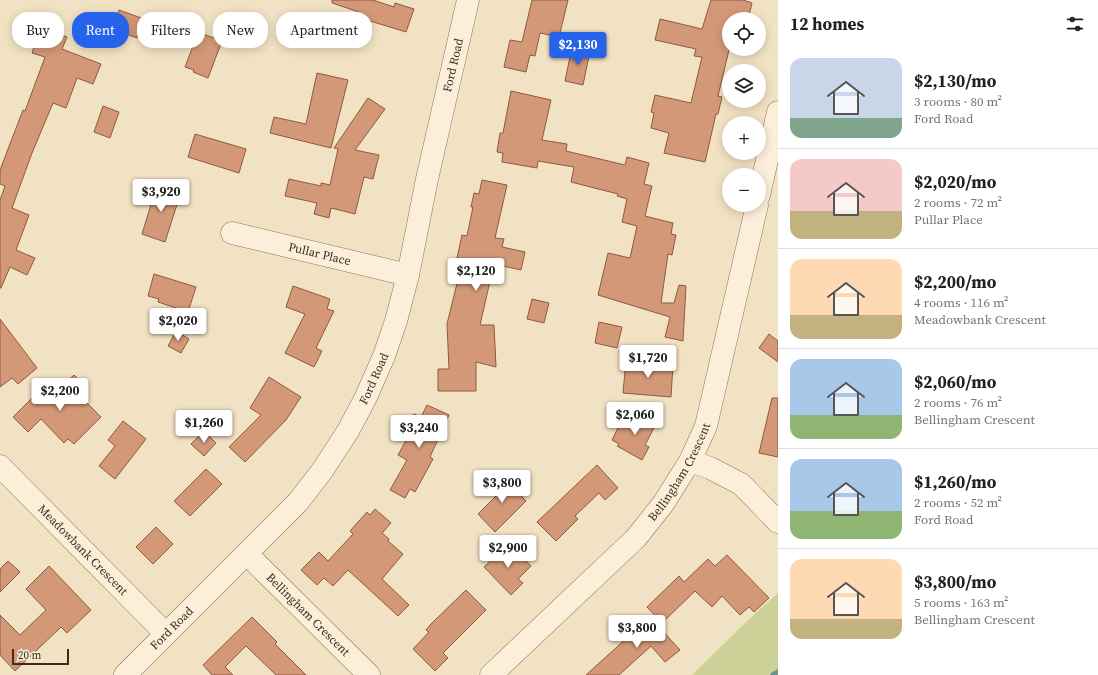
<!DOCTYPE html>
<html lang="en">
<head>
<meta charset="utf-8">
<style>
  :root { --surface:#fff; --page:#f6f6f6; --text:#202124; --muted:#757577; --line:#e0e0e0; --accent:#2563eb }
  body { margin:0; font-family:"Source Serif 4",serif; background:var(--page); color:var(--text); height:100vh; display:flex; flex-direction:column; font-size:15px; white-space:nowrap }
  * { box-sizing:border-box; margin:0 }
  p { font-size:13px; color:var(--muted) }
  .icon { flex:none; width:22px; height:22px; fill:none; stroke:currentColor; stroke-width:2; stroke-linecap:round; stroke-linejoin:round }
  .map { position:relative; flex:1; overflow:hidden }
  .details { display:flex; flex-direction:column; background:var(--surface); width:320px }
  .details>* { flex:none }
  .guide { position:absolute; left:12px; top:12px; width:380px; height:36px; display:flex; gap:8px }
  .buttons { position:absolute; left:722px; top:12px; display:grid; gap:8px }
  .buttons a { display:grid; place-items:center; width:44px; height:44px; border-radius:50%; background:var(--surface); box-shadow:0 2px 10px #0003; font-size:20px }
  .scale { position:absolute; left:12px; bottom:10px; width:57px; box-sizing:border-box; padding-left:4px; border:2px solid #3d2b1e; border-top:0; font-size:11px; line-height:14px; white-space:nowrap; color:#3d2b1e; -webkit-text-stroke:3px #f8ecd5; paint-order:stroke }
  .price { position:absolute; translate:-50% -34px; padding:0 9px; border-radius:4px; background:#fff; color:#222; font-size:13px; line-height:26px; filter:drop-shadow(0 1px 2px #0008) }
  .price::after { content:''; position:absolute; left:50%; top:24px; width:12px; height:9px; margin-left:-6px; background:inherit; clip-path:polygon(0 0,100% 0,50% 100%) }
  .price.current { background:var(--accent); color:#fff }
  ul { padding:0; list-style:none }
  li { display:flex; align-items:center; gap:12px; height:100px; padding:0 12px }
  li+li { border-top:1px solid var(--line) }
  li span { display:grid; place-items:center; flex:none; width:112px; height:80px; border-radius:12px; color:#555 }
  li>.icon { margin-inline-start:auto }
  span .icon { width:48px; height:48px; fill:#fffc; stroke-width:1 }
  li b { font-size:17px }
  h2 { display:flex; justify-content:space-between; align-items:center; height:48px; padding:0 12px; font-size:17px }
  .tag { padding:0 14px; border-radius:16px; background:var(--surface); box-shadow:0 2px 10px #0003; font-size:14px; line-height:36px }
  .tag.current { background:var(--accent); color:#fff }
  main { display:flex; flex:1; min-height:0 }
  .map>svg:first-child { display:block }
</style>
</head>
<body>
<main>
<div class="map">
<svg width="778" height="675" viewBox="0 0 778 675">
  <rect width="100%" height="100%" fill="#f2e2c4"/>
  <!-- green -->
  <path fill="#cdd197" d="M778,593v82h-86l52,-51z"/>
  <g fill="none" stroke-linecap="round" stroke-linejoin="round">
    <!-- stream -->
    <path stroke="#6c9488" stroke-width="5.5" d="M773,675l5,-3"/>
  </g>
  <!-- building -->
  <path fill="#d39877" stroke="#90593c" d="M332,0h41l21,7 1,-4 19,6 -8,23 -49,-15 2,-5 -27,-9z
    M532,0h36l-9,37 -19,-4 -5,23 -5,-1 -4,17 -22,-5 6,-27 12,2z
    M711,0h32l9,3 -4,16h-19v31l-11,46 4,1 -4,17h-2l-11,48 -41,-9 5,-20 -18,-5 3,-15 -3,-1 4,-17 36,8 11,-46 -8,-1 2,-7 -41,-9 5,-21 42,10z
    M119,10l25,9 -7,19 -25,-9z
    M41,27l26,10 -5,12 39,15 -8,20 -16,-6 -11,30 -13,-5 -21,50 -20,55 17,7 -13,35 19,8 -8,17 -17,-8 -9,21h-1v-88l5,-14 -5,-2v-14l23,-60 2,1 20,-54 -13,-4z
    M195,31l27,10 -14,37 -15,-6 1,-2 -9,-3 8,-21 -3,-1z
    M572,47l18,4 -7,34 -18,-4z
    M317,73l31,7 -17,68 -61,-15 4,-16 32,7z
    M511,91l40,9 -9,40 25,4 -1,7 59,14 2,-8 22,6 -5,21 8,2 -7,30 28,7 -2,11 5,1 -4,20 -4,-1 -7,49h13l5,-18 7,1 -3,55 -18,-4 5,-20 -72,-22 10,-42 22,5 7,-32 -15,-4 5,-23 -10,-3 1,-2 -47,-12 3,-15 -36,-6 -1,7 -35,-6 1,-9 -6,-1 3,-19h3z
    M368,98l17,11 -30,41 24,5 -6,24 -9,-2 -9,37 -24,-6 -2,10 -15,-4 3,-11 -32,-7 4,-17 32,7v-3l9,2 8,-36 -4,-1z
    M103,106l16,6 -9,26 -16,-6z
    M195,134l51,15 -7,24 -51,-16z
    M482,180l25,5 -12,53 9,1 -2,8 23,5 -4,18 -27,-6 -14,61h14l2,42 -20,-5v29h-38v-22h11l-2,-45 16,-65 -6,-1 5,-23 5,1 6,-29h-2l3,-14 5,1z
    M157,185l24,7 -16,50 -23,-8z
    M154,274l42,13 -8,25 -30,-10 1,-3 -11,-3z
    M293,286l37,13 -3,10 7,2 -18,37 6,3 -8,16 -29,-14 20,-39 -19,-7z
    M532,299l17,4 -5,20 -17,-4z
    M0,319l37,49 -19,16 -6,-6 -12,9z
    M599,322l23,5 -5,21 -22,-5z
    M176,331l13,8 -8,14 -13,-7z
    M769,334l9,7v21l-19,-14z
    M626,360l47,5 -2,32 -48,-4z
    M74,375l12,12 -8,7 23,23 -27,27 -6,-5 -4,4 -23,-24 -13,13 -15,-15 29,-29 9,9z
    M269,377l32,20 -15,23 -41,42 -16,-15 32,-32 -11,-7z
    M772,398h6v59l-19,-4z
    M427,405l22,10 -19,42 3,2 -18,33 -5,-3 -5,9 -15,-8 17,-30 -9,-5 12,-22 -4,-2 8,-17 7,3z
    M637,414l19,10 -11,21 4,2 -7,13 -25,-14 2,-2 -7,-4 9,-18 9,5z
    M123,421l23,18 -31,40 -16,-13 16,-20 -7,-6z
    M204,431l12,12 -12,13 -13,-12z
    M597,465l21,23 -13,12 -6,-7 -24,23 3,3 -22,22 -19,-19z
    M206,469l16,15 -32,32 -16,-15z
    M502,476l24,25 -31,31 -17,-18 19,-19 -8,-8z
    M375,509l16,14 -9,10 7,6 -1,2 15,13 -21,25 27,26 -11,11 -50,-46 -15,16 -9,-8 -7,7 -16,-15 18,-18 9,9 25,-27 -3,-3 17,-19 3,3z
    M156,527l17,17 -20,20 -17,-17z
    M509,544l22,22 -13,13 5,4 -12,12 -27,-28z
    M727,555l42,43 -15,14 -5,-5 -9,8 -18,-19 -10,11 -17,-16 -33,32 -15,-16 32,-31 5,6 24,-23 7,7z
    M8,561l12,11 -20,20v-23z
    M49,566l42,44 -24,23 -6,-6 -46,44 -15,-16v-40l20,20 26,-25 -20,-21z
    M466,590l20,20 -43,43 5,5 -13,13 -22,-22 16,-17 -3,-2 5,-6z
    M252,617l25,25 -2,2 31,31h-30l-30,-29 -21,21 8,8h-21l-9,-10z
    M650,617l30,33 -15,12 -14,-16 -32,29h-33z"/>
  <g fill="none" stroke-linecap="round" stroke-linejoin="round">
    <!-- minor casing -->
    <g stroke="#8e7259" stroke-width="23">
      <g id="minor">
        <path d="M759,195l19,-83"/>
        <path id="s1" d="M232,233l176,42"/>
        <path d="M690,461l20,7 31,16 37,38"/>
        <path id="s2" d="M0,466l166,168"/>
        <path id="s3" d="M247,554l122,121"/>
        <path id="s4" d="M125,675l173,-173 24,-31 26,-40 17,-32 19,-43 12,-35 12,-46 19,-96 41,-179"/>
        <path id="s5" d="M491,675l145,-137 27,-34 27,-43 16,-35 51,-221"/>
      </g>
    </g>
    <!-- minor -->
    <use href="#minor" stroke="#fbefd9" stroke-width="22"/>
  </g>
  <g text-anchor="middle" stroke-width="3" stroke-linejoin="round" paint-order="stroke">
    <!-- street labels -->
    <g font-size="12" fill="#3d2b1e" stroke="#f8ecd5">
      <text dy="4" stroke="none"><textPath href="#s4" startOffset="714">Ford Road</textPath></text>
      <text dy="4" stroke="none"><textPath href="#s1" startOffset="90">Pullar Place</textPath></text>
      <text dy="4" stroke="none"><textPath href="#s4" startOffset="390">Ford Road</textPath></text>
      <text dy="4" stroke="none"><textPath href="#s5" startOffset="279">Bellingham Crescent</textPath></text>
      <text dy="4" stroke="none"><textPath href="#s2" startOffset="118">Meadowbank Crescent</textPath></text>
      <text dy="4" stroke="none"><textPath href="#s3" startOffset="86">Bellingham Crescent</textPath></text>
      <text dy="4" stroke="none"><textPath href="#s4" startOffset="66">Ford Road</textPath></text>
    </g>
  </g>
</svg>
<div class="buttons">
<a><svg class="icon" aria-label="locate" viewBox="0 0 24 24"><circle cx="12" cy="12" r="6"/><path d="M12 2v4M12 18v4M2 12h4M18 12h4"/></svg></a>
<a><svg class="icon" aria-label="layers" viewBox="0 0 24 24"><path d="M12 4l9 5-9 5-9-5zM3 14l9 5 9-5"/></svg></a>
<a>+</a>
<a>−</a>
</div>
<div class="scale">20 m</div>
<b class="price current" style="left:578px;top:66px">$2,130</b>
<b class="price" style="left:161px;top:213px">$3,920</b>
<b class="price" style="left:476px;top:292px">$2,120</b>
<b class="price" style="left:178px;top:342px">$2,020</b>
<b class="price" style="left:648px;top:379px">$1,720</b>
<b class="price" style="left:60px;top:412px">$2,200</b>
<b class="price" style="left:635px;top:436px">$2,060</b>
<b class="price" style="left:204px;top:444px">$1,260</b>
<b class="price" style="left:419px;top:449px">$3,240</b>
<b class="price" style="left:502px;top:504px">$3,800</b>
<b class="price" style="left:508px;top:569px">$2,900</b>
<b class="price" style="left:637px;top:649px">$3,800</b>
<div class="guide">
<a class="tag">Buy</a>
<a class="tag current">Rent</a>
<a class="tag">Filters</a>
<a class="tag">New</a>
<a class="tag">Apartment</a>
</div>
</div>
<section class="details">
<h2>12 homes<svg class="icon" aria-label="filters" viewBox="0 0 24 24"><path d="M4 7h16M4 17h16"/><circle cx="9" cy="7" r="2"/><circle cx="15" cy="17" r="2"/></svg></h2>
<ul>
<li><span style="background:linear-gradient(#c9d6e8 75%,#7fa58c 0)"><svg class="icon" aria-label="home" viewBox="0 0 24 24"><path d="M3 11l9-7 9 7M6 9v11h12V9"/></svg></span><div><b>$2,130/mo</b><p>3 rooms · 80 m²</p><p>Ford Road</p></div></li>
<li><span style="background:linear-gradient(#f6c9c9 65%,#c2b280 0)"><svg class="icon" aria-label="home" viewBox="0 0 24 24"><path d="M3 11l9-7 9 7M6 9v11h12V9"/></svg></span><div><b>$2,020/mo</b><p>2 rooms · 72 m²</p><p>Pullar Place</p></div></li>
<li><span style="background:linear-gradient(#ffd9b3 70%,#c2b280 0)"><svg class="icon" aria-label="home" viewBox="0 0 24 24"><path d="M3 11l9-7 9 7M6 9v11h12V9"/></svg></span><div><b>$2,200/mo</b><p>4 rooms · 116 m²</p><p>Meadowbank Crescent</p></div></li>
<li><span style="background:linear-gradient(#a9c7e8 70%,#8fb573 0)"><svg class="icon" aria-label="home" viewBox="0 0 24 24"><path d="M3 11l9-7 9 7M6 9v11h12V9"/></svg></span><div><b>$2,060/mo</b><p>2 rooms · 76 m²</p><p>Bellingham Crescent</p></div></li>
<li><span style="background:linear-gradient(#a9c7e8 65%,#8fb573 0)"><svg class="icon" aria-label="home" viewBox="0 0 24 24"><path d="M3 11l9-7 9 7M6 9v11h12V9"/></svg></span><div><b>$1,260/mo</b><p>2 rooms · 52 m²</p><p>Ford Road</p></div></li>
<li><span style="background:linear-gradient(#ffd9b3 75%,#c2b280 0)"><svg class="icon" aria-label="home" viewBox="0 0 24 24"><path d="M3 11l9-7 9 7M6 9v11h12V9"/></svg></span><div><b>$3,800/mo</b><p>5 rooms · 163 m²</p><p>Bellingham Crescent</p></div></li>
</ul>
</section>
</main>
</body>
</html>
